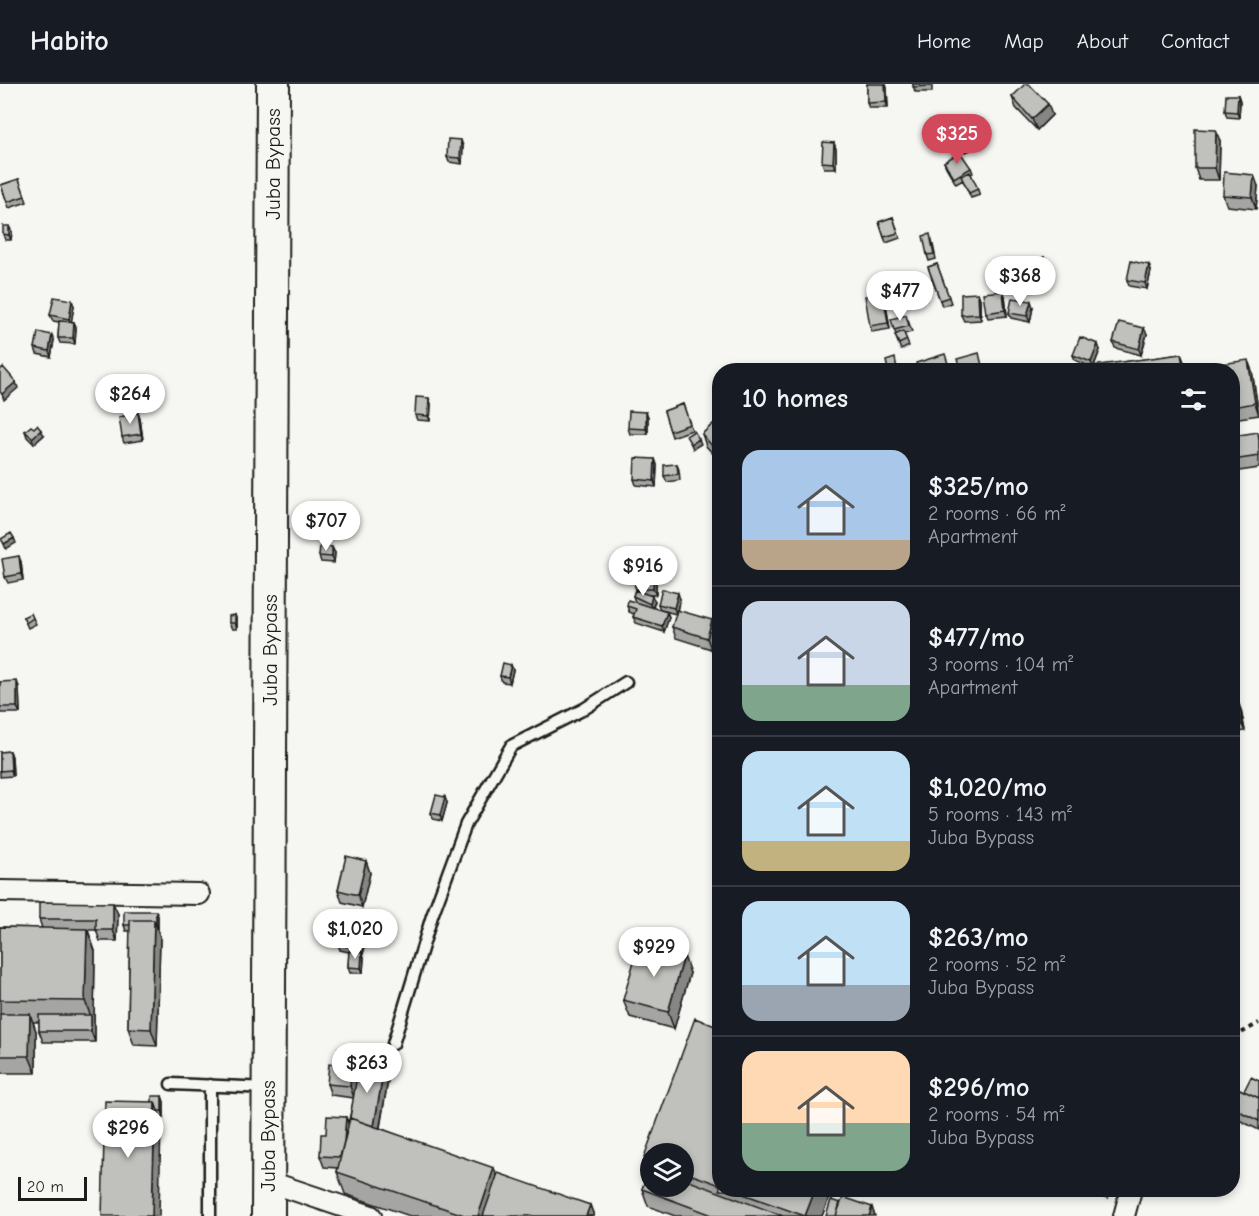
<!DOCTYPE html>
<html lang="en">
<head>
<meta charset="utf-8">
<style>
  :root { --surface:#171b24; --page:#242831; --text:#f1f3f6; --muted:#9ea1a6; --line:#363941; --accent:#d1495b }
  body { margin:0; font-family:"Comic Neue",sans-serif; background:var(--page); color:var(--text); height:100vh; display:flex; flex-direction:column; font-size:22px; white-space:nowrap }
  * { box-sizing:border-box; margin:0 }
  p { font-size:20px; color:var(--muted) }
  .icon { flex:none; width:33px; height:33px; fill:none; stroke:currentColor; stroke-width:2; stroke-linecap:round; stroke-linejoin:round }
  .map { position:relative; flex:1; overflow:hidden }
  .side { position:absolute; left:712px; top:279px; width:528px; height:834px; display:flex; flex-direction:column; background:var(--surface); border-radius:24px; box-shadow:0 3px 9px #0003 }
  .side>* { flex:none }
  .fabs { position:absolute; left:640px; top:1059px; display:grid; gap:12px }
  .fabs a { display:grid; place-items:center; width:54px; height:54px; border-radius:50%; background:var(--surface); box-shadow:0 3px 9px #0003; font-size:30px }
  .scale { position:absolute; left:18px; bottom:15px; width:69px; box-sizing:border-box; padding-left:6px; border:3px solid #1c1c1c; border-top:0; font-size:16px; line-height:21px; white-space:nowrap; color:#1c1c1c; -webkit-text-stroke:4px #f6f6f2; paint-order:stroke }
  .price { position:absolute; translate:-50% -51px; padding:0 14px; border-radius:21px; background:#fff; color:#222; font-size:20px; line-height:39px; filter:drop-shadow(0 2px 3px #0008) }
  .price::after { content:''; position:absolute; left:50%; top:36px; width:18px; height:14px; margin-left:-9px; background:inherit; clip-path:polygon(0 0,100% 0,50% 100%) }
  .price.active { background:var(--accent); color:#fff }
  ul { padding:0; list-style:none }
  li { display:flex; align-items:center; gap:18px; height:150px; padding:0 30px }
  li+li { border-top:2px solid var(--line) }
  li span { display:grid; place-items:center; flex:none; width:168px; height:120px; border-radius:18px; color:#555 }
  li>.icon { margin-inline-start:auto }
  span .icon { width:72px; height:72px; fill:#fffc; stroke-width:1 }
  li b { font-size:26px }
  h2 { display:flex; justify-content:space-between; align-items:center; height:72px; padding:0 30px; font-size:26px }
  header { display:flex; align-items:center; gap:36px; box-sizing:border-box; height:84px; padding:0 30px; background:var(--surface); border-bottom:2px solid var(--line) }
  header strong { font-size:28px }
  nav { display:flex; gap:33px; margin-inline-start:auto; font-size:21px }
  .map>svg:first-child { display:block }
</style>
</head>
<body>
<header>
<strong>Habito</strong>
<nav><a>Home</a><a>Map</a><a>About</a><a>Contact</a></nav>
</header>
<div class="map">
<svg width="1259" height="1132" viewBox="0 0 1259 1132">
  <rect width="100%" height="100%" fill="#f6f6f2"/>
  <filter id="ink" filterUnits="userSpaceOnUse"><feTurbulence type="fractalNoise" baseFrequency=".0167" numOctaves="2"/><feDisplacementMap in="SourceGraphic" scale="12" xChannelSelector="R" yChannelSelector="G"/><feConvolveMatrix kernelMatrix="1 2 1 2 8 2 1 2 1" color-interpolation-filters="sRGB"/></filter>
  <g filter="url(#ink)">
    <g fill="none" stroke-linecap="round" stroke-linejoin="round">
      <!-- lane casing -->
      <g stroke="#1c1c1c" stroke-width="15">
        <path id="lane" d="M393,960l39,-128 34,-92 45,-78 73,-37 42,-27
          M171,1000l96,4
          M210,1132v-131"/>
      </g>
      <!-- street casing -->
      <g stroke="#1c1c1c" stroke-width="24">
        <path id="street" d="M0,807l199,3
          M267,1097l104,35
          M1124,1132l7,-26"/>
      </g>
      <!-- primary casing -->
      <g stroke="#1c1c1c" stroke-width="36">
        <path id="primary" d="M268,1132l5,-1132"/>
      </g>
      <!-- path -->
      <path stroke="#1c1c1c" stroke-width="4" stroke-dasharray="4.5 4.5" stroke-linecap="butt" d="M1234,953l25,-14"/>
      <!-- lane -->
      <use href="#lane" stroke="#f6f6f2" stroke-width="10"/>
      <!-- street -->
      <use href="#street" stroke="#f6f6f2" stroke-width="20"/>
      <!-- primary -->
      <use href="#primary" stroke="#f6f6f2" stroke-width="32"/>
    </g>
    <!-- wall -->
    <path fill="#a5a5a3" stroke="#1c1c1c" stroke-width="1.5" fill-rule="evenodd" d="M867,0h19l1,4 1,20h-19l-2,-5z
      M913,0h19v8h-17z
      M1238,11l2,6 -1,17 -12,-1 -2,-6z
      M1012,13l40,18 -15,15 -21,-22z
      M966,53l5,13 -6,2 -5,-13z
      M1220,57l-1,39h-20l-4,-12z
      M834,59l2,6v19h-12l-2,-6z
      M463,62l-1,18 -13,-2 -2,-5z
      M944,78l27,6 2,5 -2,1 9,21 -9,3 -8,-18 -7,4 -10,-17z
      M19,95l8,23 -18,6 -8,-23z
      M1258,102l-2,23 -29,-3 -4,-11z
      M893,133l7,21 -14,5 -7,-21z
      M12,148l-1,8h-6l-2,-6z
      M932,156l4,19 -7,2 -2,-6z
      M1044,173l5,12 -8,3 -4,-12z
      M937,180l14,39 -9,3 -14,-39z
      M1149,181l2,6 -4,18 -18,-3 -2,-6z
      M978,209l2,6 1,21 -17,1 -3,-6z
      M1005,212l2,20 -19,2 -2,-5z
      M885,215l5,30 -18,3 -2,-6z
      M74,222l-3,15 3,1 2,5 -1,17 -15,-1 -2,-5 1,-16 -6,-1 -3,-6z
      M1033,223l-3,15 -19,-4 -2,-5z
      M908,236l4,12 -8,2 5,12 -8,4 -6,-15 1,-1 -2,-4z
      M1147,250l-6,21 -26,-7 -2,-6z
      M54,256l-3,17 -14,-3 -2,-6z
      M1100,266l-6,16 87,-12 6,16h-124l28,-3 -16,-7 -2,-5z
      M1233,286l19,1 7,44 -26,4z
      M431,320l-1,17 -13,-1 -2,-5z
      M683,320l9,26 -20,7 -8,-26z
      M646,328l2,5v17h-18l-2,-6z
      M138,329l2,6 3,21 -19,3 -2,-6z
      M720,334v43l-14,-15 -4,-12z
      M25,347l19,4 -10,9 -7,-7z
      M1259,351v33l-26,4v-36z
      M655,375l2,6 -1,22 -20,-2 -2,-6z
      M677,380l2,6 1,10 -13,2 -3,-6z
      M335,469l-1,10 -13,-1 -2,-6z
      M21,478l2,18 -15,3 -3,-6z
      M654,484l2,6v21h-6l5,6 -2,7 7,2 -2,-6 22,-5 -4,15 -15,-4 6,2 2,5 -5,15 -28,-9 -3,-6 1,-3 -5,-2 -2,-6 8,-4 -2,-6 2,-6v-1z
      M235,531l2,6v8h-5l-3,-6z
      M23,533l10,1 3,6 -8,4z
      M672,543l45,5 -6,17 -35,-11z
      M511,581l2,5 -3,13 -8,-1 -2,-6z
      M1233,586l3,18 -3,1z
      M0,598l19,5 1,26h-20z
      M1233,621l8,5 4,21 -12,2z
      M10,667l2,6 1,19 -13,1v-25z
      M447,719l-5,18 -9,-2 -2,-6z
      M366,777l4,12 -8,34 -20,-5 -4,-12z
      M118,830l-1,27h-17l-4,-11h-8l7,21 -1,71 1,5v15h-52l-4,-11v-9h-6l3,9v42h-36v-146l42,1 -3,-9z
      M158,832v14l2,7 -3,109 -23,-1 -6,-17 2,-97h-4l-2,-6z
      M368,850l-5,20 1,3 -1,16h-13l-2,-6 1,-15 -9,-2 -2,-6z
      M690,889l-16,56 -44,-12 -7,-17z
      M720,944v162h112l-10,26h-147l-27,-10 -6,-17 7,-19 -5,-13zM651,1070h33v32h-33z
      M354,965l5,12 -1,6 16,-10 2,6 -1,4 9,1 4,12 -8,48 117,49 93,28 4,11h-184l-65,-22 -8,-22 1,-4 -14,-1 -4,-11 6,-22 20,-17 2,7 6,-26 -23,-3 -4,-11 9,-19z
      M1259,997v49l-26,-13 1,3 -1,1v-35l11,5z
      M162,1012l2,6v15h-4l1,2 -9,-17z
      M1083,1106h16l-2,4z
      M1099,1106h12l-3,8 -7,-2z"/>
    <!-- shaded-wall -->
    <path fill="#868684" stroke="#1c1c1c" stroke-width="1.5" d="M885,0l2,4 1,20 -2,-6z
      M1238,11l2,6 -1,17 -2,-6z
      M1048,20l4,11 -15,15 -5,-11z
      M1216,46l4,11 -1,39 -4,-12z
      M461,56l2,6 -1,18 -2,-6z
      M834,59l2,6v19l-3,-5z
      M1254,91l4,11 -2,23 -4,-12z
      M9,142l3,6 -1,8 -2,-5z
      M1149,181l2,6 -4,18 -2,-6z
      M1003,207l2,5 2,20 -2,-6z
      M883,209l2,6 5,30 -2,-6z
      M978,209l2,6 1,21 -2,-6z
      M72,216l2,6 -3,18 -2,-5z
      M1031,217l2,6 -3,15 -3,-6z
      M74,238l2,5 -1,17 -2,-6z
      M1144,244l3,6 -6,21 -2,-6z
      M52,251l2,5 -3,17 -2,-6z
      M1098,260l2,6 -7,18 -2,-6z
      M1181,270l6,16h-3z
      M1248,276l4,11 7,44 -4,-12z
      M16,298l2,6 -14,12 -2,-6z
      M429,314l2,6 -1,17 -2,-5z
      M646,328l2,5v17l-2,-5z
      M138,329l2,6 3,21 -2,-6z
      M41,346l3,5 -10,9 -2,-6z
      M699,355l2,5 -8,5 -2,-5z
      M655,375l2,6 -1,22 -2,-6z
      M14,454l2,5 -10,6 -2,-5z
      M332,463l3,6 -1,10 -2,-6z
      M19,472l2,6 2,18 -2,-6z
      M654,484l2,6v21l-3,-6z
      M678,509l2,6 -4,15 -2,-6z
      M652,512l3,5 -3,8 -2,-5z
      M667,528l2,5 -5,15 -2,-6z
      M235,531l2,6v8l-2,-6z
      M712,536l5,12 -6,17 -4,-11z
      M511,581l2,5 -3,13 -2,-6z
      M1233,586l3,18 -3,-9z
      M17,597l2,6 1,26 -3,-6z
      M1239,620l2,6 4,21 -3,-6z
      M10,667l2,6 1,19 -2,-6z
      M445,713l2,6 -5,18 -2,-6z
      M366,777l4,12 -8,34 -4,-12z
      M113,819l5,11 -1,27 -4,-11z
      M156,827l2,5v14l-2,-6z
      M154,836l6,17 -3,109 -6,-17z
      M365,844l3,6 -5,20 1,3 -1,16 -2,-5 1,-14 -2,-4z
      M87,845l8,22 -1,71 1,5v15l-4,-11v-14l-6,-16z
      M684,872l6,17 -16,56 -6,-17z
      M30,930l6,17v42l-7,-17z
      M354,965l5,12 -5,37 -4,-12z
      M374,973l2,6 -3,12 -2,-5z
      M384,984l4,12 -10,57 -4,-11z
      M162,1012l2,6v15l-2,-6z
      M155,1018l6,17 -2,97h-7z
      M346,1033l4,11 -7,29z
      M494,1084l8,22 -9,26h-15z
      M815,1106h17l-10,26h-17z
      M1107,1106h4l-3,8 -2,-5z
      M590,1121l4,11h-8z
      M872,1123l3,9h-6z"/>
    <!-- building -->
    <path fill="#c0c0bd" stroke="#1c1c1c" stroke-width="1.5" d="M867,0h18l1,18 -19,1z
      M913,0h17v2l-17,1z
      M1025,0h4l19,20 -16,15 -20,-22z
      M1226,11h12l-1,17 -12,-1z
      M1195,45l21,1 -1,38h-20z
      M966,53l3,7 -7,3 -2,-8z
      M448,55l13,1 -1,18 -13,-1z
      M823,58l11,1 -1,20 -11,-1z
      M960,68l11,16 -17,10 -10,-16z
      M970,88l8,17 -9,4 -8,-17z
      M1224,88l30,3 -2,22 -29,-2z
      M19,95l6,17 -18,6 -6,-17z
      M893,133l5,16 -14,4 -5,-15z
      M3,142h6v9l-6,-1z
      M930,150l4,20 -7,1 -4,-19z
      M1044,173l3,7 -8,2 -2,-6z
      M1131,177l18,4 -4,18 -18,-3z
      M937,180l12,33 -9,3 -12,-33z
      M1003,207l2,19 -19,3 -3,-20z
      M883,209l5,30 -18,3 -5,-30z
      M978,209l1,21 -18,1v-21z
      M54,213l18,3 -3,19 -19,-4z
      M1012,214l19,3 -4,15 -18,-3z
      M906,231l3,11 -15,4 -3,-11z
      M59,237l15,1 -1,16h-15z
      M1119,238l25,6 -5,21 -26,-7z
      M903,247l4,9 -8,4 -4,-9z
      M38,248l14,3 -3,16 -14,-3z
      M1080,253l18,7 -7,18 -18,-7z
      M979,269l4,17h-23l-3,-11z
      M945,270l5,16h-32l-2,-7z
      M1181,270l3,16h-121z
      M895,274l2,11 -9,1 -2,-9z
      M1248,276l7,43 -22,4v-37h-32v-3z
      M3,283l13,15 -14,12 -2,-2v-22z
      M416,313l13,1 -1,18 -13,-1z
      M683,320l7,20 -20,7 -6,-20z
      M629,327l17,1v17l-18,-1z
      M138,329l3,21 -19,3 -3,-20z
      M720,334v35l-1,1 -17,-20z
      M37,341l4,5 -9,8 -7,-7 6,-5 3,2z
      M694,347l5,8 -8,5 -5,-8z
      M1258,348l1,8v16l-26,4v-24z
      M635,374l20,1 -1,22 -20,-2z
      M677,380l1,10 -14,2v-11z
      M11,449l3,5 -10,6 -3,-5z
      M320,462l12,1v10l-13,-1z
      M19,472l2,18 -16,3 -3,-18z
      M654,484l-1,21h-18v-20z
      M662,505l16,4 -4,15 -16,-4z
      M635,506l17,6 -2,8 -17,-8z
      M628,516l39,12 -5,14 -29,-9 3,-8 -9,-3z
      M677,526l35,10 -5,18 -35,-11z
      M31,529l2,5 -7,5 -3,-6z
      M235,531v8h-6v-7z
      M503,579l8,2 -3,12 -8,-1z
      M17,597v26h-17v-25z
      M1239,620l3,21 -9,2v-22z
      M10,667l1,19 -11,1v-19z
      M436,711l9,2 -5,18 -9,-2z
      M346,772l20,5 -8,34 -20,-5z
      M39,818l74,1v27h-17v-11h-57z
      M124,827h32v13h-1l-1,-4h-24v5h-6z
      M130,836h24l-3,109 -23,-1z
      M343,839l22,5 -5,22 -22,-6z
      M0,843l87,2 -2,72 -85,-1z
      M639,860l45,12 -16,56 -45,-12z
      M349,867l13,1 -1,16 -13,-1z
      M0,930h30l-1,42h-29z
      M39,931h52v16h-52z
      M695,934l25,10v157l-36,-13v-18h-33v5l-7,-2z
      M338,964l16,1 -4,37 -23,-2 2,-20 7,1z
      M361,970l13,3 -2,9 -13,-2v3h-1z
      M359,980l25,4 -10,58 -24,-8z
      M1251,993l8,4v17l-15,-7z
      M1233,1002l26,12v23l-26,-13z
      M152,1012h10v15h-4l-3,-9h-3z
      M105,1017l50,1 -3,114h-50z
      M327,1032l19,1 -2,24 -4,16 -20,-1 1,-22h5z
      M350,1034l144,50 -16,48h-11l-130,-44z
      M650,1083l1,19h33v-7l99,37h-68l-73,-27z
      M498,1089l92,32 -4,11h-103z
      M732,1106h83l-10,26z
      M1099,1106h8l-1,3z
      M843,1113l29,10 -3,9h-33z
      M831,1116l9,3 -4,13h-10z"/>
  </g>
  <g text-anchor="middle" stroke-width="4.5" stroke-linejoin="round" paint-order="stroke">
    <!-- street labels -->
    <g font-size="21" fill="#1c1c1c" stroke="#f6f6f2">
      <text transform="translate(273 80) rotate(-90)" y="7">Juba Bypass</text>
      <text transform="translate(270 566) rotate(-90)" y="7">Juba Bypass</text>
      <text transform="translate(268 1052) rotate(-90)" y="7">Juba Bypass</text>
    </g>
  </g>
</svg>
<div class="fabs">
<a><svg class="icon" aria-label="layers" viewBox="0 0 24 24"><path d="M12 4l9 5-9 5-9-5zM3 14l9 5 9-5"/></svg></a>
</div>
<div class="scale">20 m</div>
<b class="price active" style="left:957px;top:81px">$325</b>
<b class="price" style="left:1020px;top:223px">$368</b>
<b class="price" style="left:900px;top:238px">$477</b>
<b class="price" style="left:130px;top:341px">$264</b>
<b class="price" style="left:326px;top:468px">$707</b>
<b class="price" style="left:643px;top:513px">$916</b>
<b class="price" style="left:355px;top:876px">$1,020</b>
<b class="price" style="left:654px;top:894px">$929</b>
<b class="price" style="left:367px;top:1010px">$263</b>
<b class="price" style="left:128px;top:1075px">$296</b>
<section class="side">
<h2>10 homes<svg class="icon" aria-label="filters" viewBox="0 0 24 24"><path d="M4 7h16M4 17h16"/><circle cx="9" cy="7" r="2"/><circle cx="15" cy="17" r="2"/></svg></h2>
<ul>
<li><span style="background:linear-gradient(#a9c7e8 75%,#b9a48a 0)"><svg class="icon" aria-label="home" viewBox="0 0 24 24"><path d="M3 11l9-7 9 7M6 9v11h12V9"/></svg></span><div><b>$325/mo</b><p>2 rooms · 66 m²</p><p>Apartment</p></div></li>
<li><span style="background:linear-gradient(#c9d6e8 70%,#7fa58c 0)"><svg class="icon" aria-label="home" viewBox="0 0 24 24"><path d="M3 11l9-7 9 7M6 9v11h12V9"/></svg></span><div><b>$477/mo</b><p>3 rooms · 104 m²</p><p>Apartment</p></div></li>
<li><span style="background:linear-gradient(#bfe0f5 75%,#c2b280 0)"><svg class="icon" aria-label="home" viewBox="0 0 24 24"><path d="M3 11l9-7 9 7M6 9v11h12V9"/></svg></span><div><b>$1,020/mo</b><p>5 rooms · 143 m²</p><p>Juba Bypass</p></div></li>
<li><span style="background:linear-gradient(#bfe0f5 70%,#9aa5b1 0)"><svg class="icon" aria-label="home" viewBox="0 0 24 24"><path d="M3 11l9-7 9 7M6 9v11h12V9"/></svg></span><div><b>$263/mo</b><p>2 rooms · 52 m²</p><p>Juba Bypass</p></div></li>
<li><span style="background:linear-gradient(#ffd9b3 60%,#7fa58c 0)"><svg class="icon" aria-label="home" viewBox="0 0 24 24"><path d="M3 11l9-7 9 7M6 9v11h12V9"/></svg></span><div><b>$296/mo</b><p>2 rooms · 54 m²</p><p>Juba Bypass</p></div></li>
</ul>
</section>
</div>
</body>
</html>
